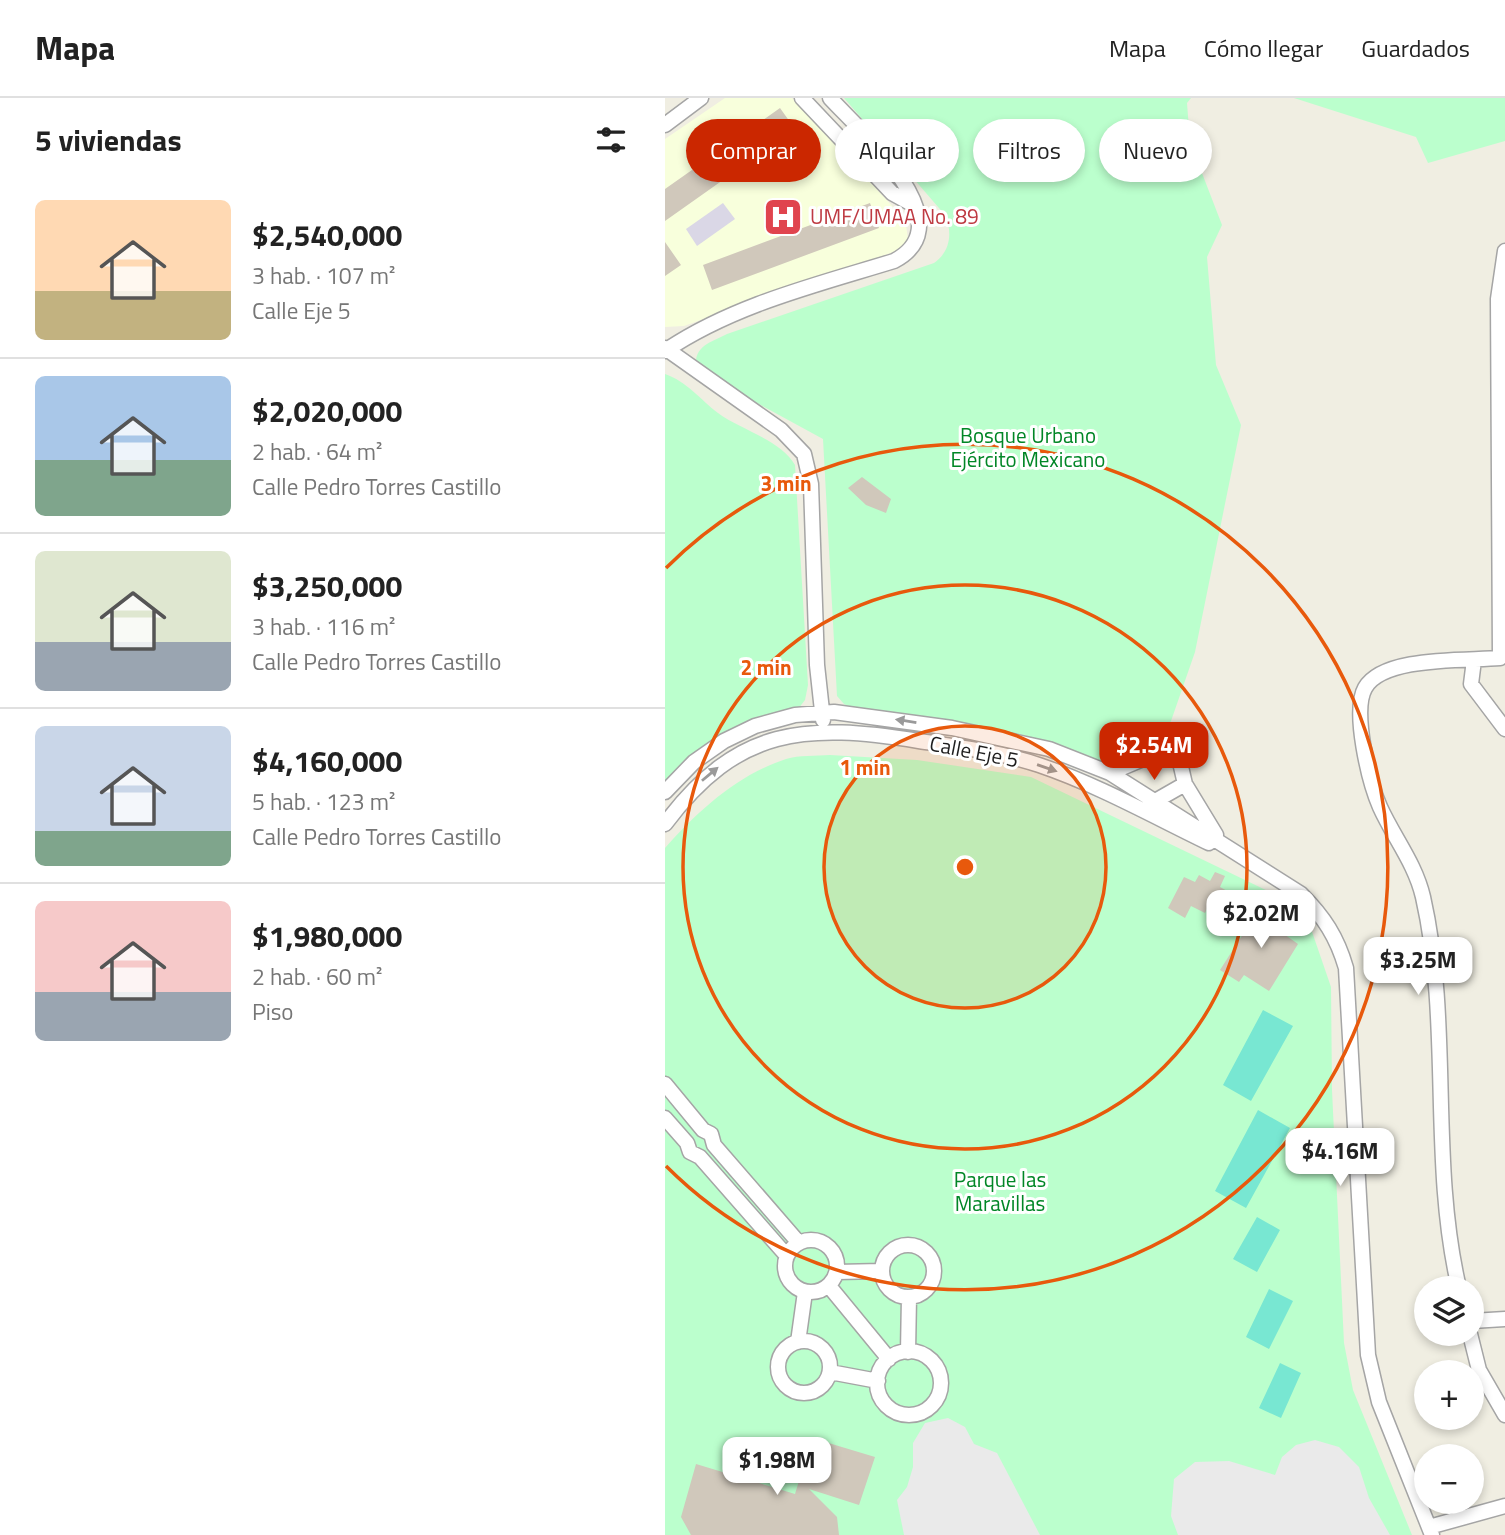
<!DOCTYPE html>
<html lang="es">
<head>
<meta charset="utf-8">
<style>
  :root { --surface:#fff; --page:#f2f2f2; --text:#222; --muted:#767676; --line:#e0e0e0; --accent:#cb2700 }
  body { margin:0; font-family:"Titillium Web",sans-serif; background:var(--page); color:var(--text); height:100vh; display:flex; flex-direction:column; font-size:26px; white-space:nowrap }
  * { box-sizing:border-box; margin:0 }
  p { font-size:23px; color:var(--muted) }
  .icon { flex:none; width:38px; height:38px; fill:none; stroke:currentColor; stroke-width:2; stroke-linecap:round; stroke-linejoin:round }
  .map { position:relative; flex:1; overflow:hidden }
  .panel { display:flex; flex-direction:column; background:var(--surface); width:665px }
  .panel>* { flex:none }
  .top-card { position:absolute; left:21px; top:21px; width:665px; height:63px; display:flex; gap:14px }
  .controls { position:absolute; left:749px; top:1178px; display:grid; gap:14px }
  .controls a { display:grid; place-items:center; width:70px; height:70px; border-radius:50%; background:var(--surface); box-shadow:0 4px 10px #0003; font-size:35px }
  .price { position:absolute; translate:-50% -60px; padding:0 16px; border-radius:14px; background:#fff; color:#222; font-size:23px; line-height:46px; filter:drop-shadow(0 2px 4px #0008) }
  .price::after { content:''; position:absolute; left:50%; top:42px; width:21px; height:16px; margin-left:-10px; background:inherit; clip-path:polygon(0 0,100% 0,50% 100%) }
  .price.current { background:var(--accent); color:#fff }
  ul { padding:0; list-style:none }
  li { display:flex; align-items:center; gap:21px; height:175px; padding:0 35px }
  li+li { border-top:2px solid var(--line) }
  li span { display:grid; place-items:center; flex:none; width:196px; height:140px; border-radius:10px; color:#555 }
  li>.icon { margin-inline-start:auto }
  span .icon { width:84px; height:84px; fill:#fffc; stroke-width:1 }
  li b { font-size:30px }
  h2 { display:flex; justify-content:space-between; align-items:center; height:84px; padding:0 35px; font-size:30px }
  .tag { padding:0 24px; border-radius:32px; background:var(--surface); box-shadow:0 4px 10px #0003; font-size:24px; line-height:63px }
  .tag.current { background:var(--accent); color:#fff }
  header { display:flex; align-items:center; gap:42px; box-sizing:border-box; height:98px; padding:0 35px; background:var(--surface); border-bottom:2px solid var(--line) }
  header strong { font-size:33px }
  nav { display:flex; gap:38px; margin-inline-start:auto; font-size:24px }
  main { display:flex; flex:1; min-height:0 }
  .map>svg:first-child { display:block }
</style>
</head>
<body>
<header>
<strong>Mapa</strong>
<nav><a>Mapa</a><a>Cómo llegar</a><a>Guardados</a></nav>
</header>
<main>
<section class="panel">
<h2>5 viviendas<svg class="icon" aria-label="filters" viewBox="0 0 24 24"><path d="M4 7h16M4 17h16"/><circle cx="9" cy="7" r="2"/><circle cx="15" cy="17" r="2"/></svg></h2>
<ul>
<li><span style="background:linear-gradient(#ffd9b3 65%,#c2b280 0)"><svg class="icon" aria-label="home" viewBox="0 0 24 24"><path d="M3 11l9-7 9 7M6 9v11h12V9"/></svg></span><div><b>$2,540,000</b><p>3 hab. · 107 m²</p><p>Calle Eje 5</p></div></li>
<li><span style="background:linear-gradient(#a9c7e8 60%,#7fa58c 0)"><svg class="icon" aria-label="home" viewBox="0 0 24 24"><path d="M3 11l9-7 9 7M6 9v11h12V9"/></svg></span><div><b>$2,020,000</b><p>2 hab. · 64 m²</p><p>Calle Pedro Torres Castillo</p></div></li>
<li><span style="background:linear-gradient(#dfe7d0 65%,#9aa5b1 0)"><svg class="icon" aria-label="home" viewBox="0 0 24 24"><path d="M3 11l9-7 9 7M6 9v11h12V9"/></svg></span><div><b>$3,250,000</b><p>3 hab. · 116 m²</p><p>Calle Pedro Torres Castillo</p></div></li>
<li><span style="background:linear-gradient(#c9d6e8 75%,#7fa58c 0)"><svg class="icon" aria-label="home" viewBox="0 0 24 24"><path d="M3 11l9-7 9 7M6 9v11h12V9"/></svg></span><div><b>$4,160,000</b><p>5 hab. · 123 m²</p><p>Calle Pedro Torres Castillo</p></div></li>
<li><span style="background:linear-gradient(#f6c9c9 65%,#9aa5b1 0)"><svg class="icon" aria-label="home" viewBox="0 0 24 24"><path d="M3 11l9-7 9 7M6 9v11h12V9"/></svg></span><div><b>$1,980,000</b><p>2 hab. · 60 m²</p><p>Piso</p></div></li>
</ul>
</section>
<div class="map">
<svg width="840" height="1437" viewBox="0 0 840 1437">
  <rect width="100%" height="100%" fill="#f0eee2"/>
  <!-- education -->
  <path fill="#f8ffdc" d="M60,0h67l103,111 11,16 2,14 -9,11 -215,76 -19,1v-188z"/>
  <!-- park -->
  <path fill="#bbffcd" d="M179,0h347l-4,5 3,39 32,83 -15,32 9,108 25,60 -46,227 -24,69 -13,20 -32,19 -26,1 -76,-26 -168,-25 -12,-6 -7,-8 -14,-257 -86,-47 -41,-30c0,-17 18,-21 31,-28l207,-71c16,-11 19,-30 11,-48z
    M629,0h211v43l-77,22 -12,-26z
    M0,276c21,7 36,26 53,39 23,17 63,27 77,52l13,220 -3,15 -7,9 -49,18 -84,66z
    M165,657l87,5 114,17 247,119 31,27 22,64 1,103 12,253 9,47 59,145h-747v-687c34,-38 72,-73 121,-89 13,-4 30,-3 44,-4z"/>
  <!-- pitch -->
  <path fill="#78e7d2" d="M598,912l30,16 -42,75 -28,-16z
    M593,1012l32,18 -44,80 -31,-17z
    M592,1119l23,13 -23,42 -24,-13z
    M604,1191l24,12 -24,48 -23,-12z
    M615,1265l21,10 -20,45 -22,-10z"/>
  <!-- parking -->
  <path fill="#eaeaea" d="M283,1320l17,9 9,17 23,9 43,82h-136l-7,-35 10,-13 6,-20v-24l12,-20z
    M650,1342l24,7 20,20 10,31 21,37h-212l-7,-19 3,-37 21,-17 34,-1 46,14 7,-18 14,-12z"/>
  <!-- plaza -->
  <path fill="#dad7e6" d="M58,105l12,16 -38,27 -11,-17z"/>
  <!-- building -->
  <path fill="#d0c8bb" d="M115,10l15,21 -130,92v-32z
    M205,105l9,25 -167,62 -9,-25z
    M0,144l16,23 -16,11z
    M197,379l29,22 -5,14 -20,-8 -18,-17z
    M550,774l10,4 -5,11 9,5 -7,16 -12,-6 -5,11 -14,-7 -6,12 -17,-10 16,-31 11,5 4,-7 11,6z
    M599,803l19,11 -9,15 24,17 -29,47 -25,-16 -5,7 -19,-12z
    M147,1340l63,19 -16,48 -50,-16 28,28 2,18h-148l-10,-18 15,-53 99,30z"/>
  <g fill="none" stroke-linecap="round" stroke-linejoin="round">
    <!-- street casing -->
    <g stroke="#a5a5a5" stroke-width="17">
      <path id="street" d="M137,0l90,95 20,11
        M0,27l36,-27
        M0,250l116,82 23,24 7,30 6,181 6,55
        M0,253c68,-46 151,-66 229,-90 73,-38 -34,-130 -64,-163
        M809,562l-3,24 34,45
        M445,675l66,-28 9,39 31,51
        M0,694l29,-30 30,-21 31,-15 40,-11 39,-3 118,16 97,21 61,24 191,121c23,23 36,43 45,74l22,387 11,47 53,133
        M485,706l35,-20
        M0,726c73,-98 141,-101 254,-83 40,6 82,11 120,24 59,20 114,51 170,78
        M0,986l38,46 8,4 3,11 85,98
        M0,1020l22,25 3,9 10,5 87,99
        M120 1168a26 26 0 1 1 52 0a26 26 0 1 1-52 0Z
        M217 1173a26 26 0 1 1 52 0a26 26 0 1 1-52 0Z
        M172,1174l44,-1
        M164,1188l60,73
        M794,1190c-30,-128 -7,-263 -36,-391 -8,-34 -29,-59 -43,-90 -11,-25 -28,-96 -15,-119 18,-32 100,-27 135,-30l-2,-359 7,-48
        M807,1223l33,-2
        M805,1236l9,36 26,45
        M113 1269a26 26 0 1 1 52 0a26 26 0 1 1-52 0Z
        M133,1244l7,-50
        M212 1285a32 32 0 1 1 64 0a32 32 0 1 1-64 0Z
        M243,1254l1,-55
        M165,1274l48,9
        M764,1429l76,-21"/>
    </g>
    <!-- street -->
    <use href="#street" stroke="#fff" stroke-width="14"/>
  </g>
  <!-- one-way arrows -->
  <defs><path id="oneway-solid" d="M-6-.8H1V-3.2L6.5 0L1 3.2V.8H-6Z" transform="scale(1.75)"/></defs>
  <g fill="#9a9a9a">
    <use href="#oneway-solid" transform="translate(241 623) rotate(-171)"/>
    <use href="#oneway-solid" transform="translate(382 670) rotate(19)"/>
    <use href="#oneway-solid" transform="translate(45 676) rotate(-40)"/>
  </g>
  <!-- distance rings -->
  <circle cx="300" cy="769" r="141" fill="#e8590c" fill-opacity=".12"/>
  <g fill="none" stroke="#e8590c" stroke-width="3.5">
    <circle cx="300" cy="769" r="141"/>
    <circle cx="300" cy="769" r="282"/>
    <path d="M1 470A423 423 0 1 1 1 1068"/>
  </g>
  <!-- icons -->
  <defs>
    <g id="hospital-square" transform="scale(2.0125)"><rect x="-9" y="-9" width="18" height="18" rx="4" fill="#e0444e" stroke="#fff"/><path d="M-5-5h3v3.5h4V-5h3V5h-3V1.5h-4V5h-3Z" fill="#fff"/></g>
  </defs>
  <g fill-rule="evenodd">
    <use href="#hospital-square" x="118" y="119"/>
  </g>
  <g text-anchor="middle" stroke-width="6" stroke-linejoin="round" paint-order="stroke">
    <!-- health labels -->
    <g font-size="21" fill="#be3a42" stroke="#fff" text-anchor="start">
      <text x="145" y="126">UMF/UMAA No. 89</text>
    </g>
    <!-- park labels -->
    <g font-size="21" fill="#018626" stroke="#fff">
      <text x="363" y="345">Bosque Urbano<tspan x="363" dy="24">Ejército Mexicano</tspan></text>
      <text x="335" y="1089">Parque las<tspan x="335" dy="24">Maravillas</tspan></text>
    </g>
    <!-- street labels -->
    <g font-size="21" fill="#1e1e1e" stroke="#fff">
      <text transform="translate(309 654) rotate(11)" y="7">Calle Eje 5</text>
    </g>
  </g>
  <circle cx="300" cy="769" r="10" fill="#e8590c" stroke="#fff" stroke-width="3.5"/>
  <g font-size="21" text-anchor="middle" font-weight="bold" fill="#e8590c" stroke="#fff" stroke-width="6" stroke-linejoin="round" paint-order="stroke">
    <text x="121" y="393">3 min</text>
    <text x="101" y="577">2 min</text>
    <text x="200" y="677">1 min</text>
  </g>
</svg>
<div class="controls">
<a><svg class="icon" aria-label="layers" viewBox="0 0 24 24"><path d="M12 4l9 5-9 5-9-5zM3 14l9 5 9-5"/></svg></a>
<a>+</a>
<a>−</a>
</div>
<b class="price current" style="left:489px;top:684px">$2.54M</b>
<b class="price" style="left:596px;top:852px">$2.02M</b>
<b class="price" style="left:753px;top:899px">$3.25M</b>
<b class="price" style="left:675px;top:1090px">$4.16M</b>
<b class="price" style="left:112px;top:1399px">$1.98M</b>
<div class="top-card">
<a class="tag current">Comprar</a>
<a class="tag">Alquilar</a>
<a class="tag">Filtros</a>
<a class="tag">Nuevo</a>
</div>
</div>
</main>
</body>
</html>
